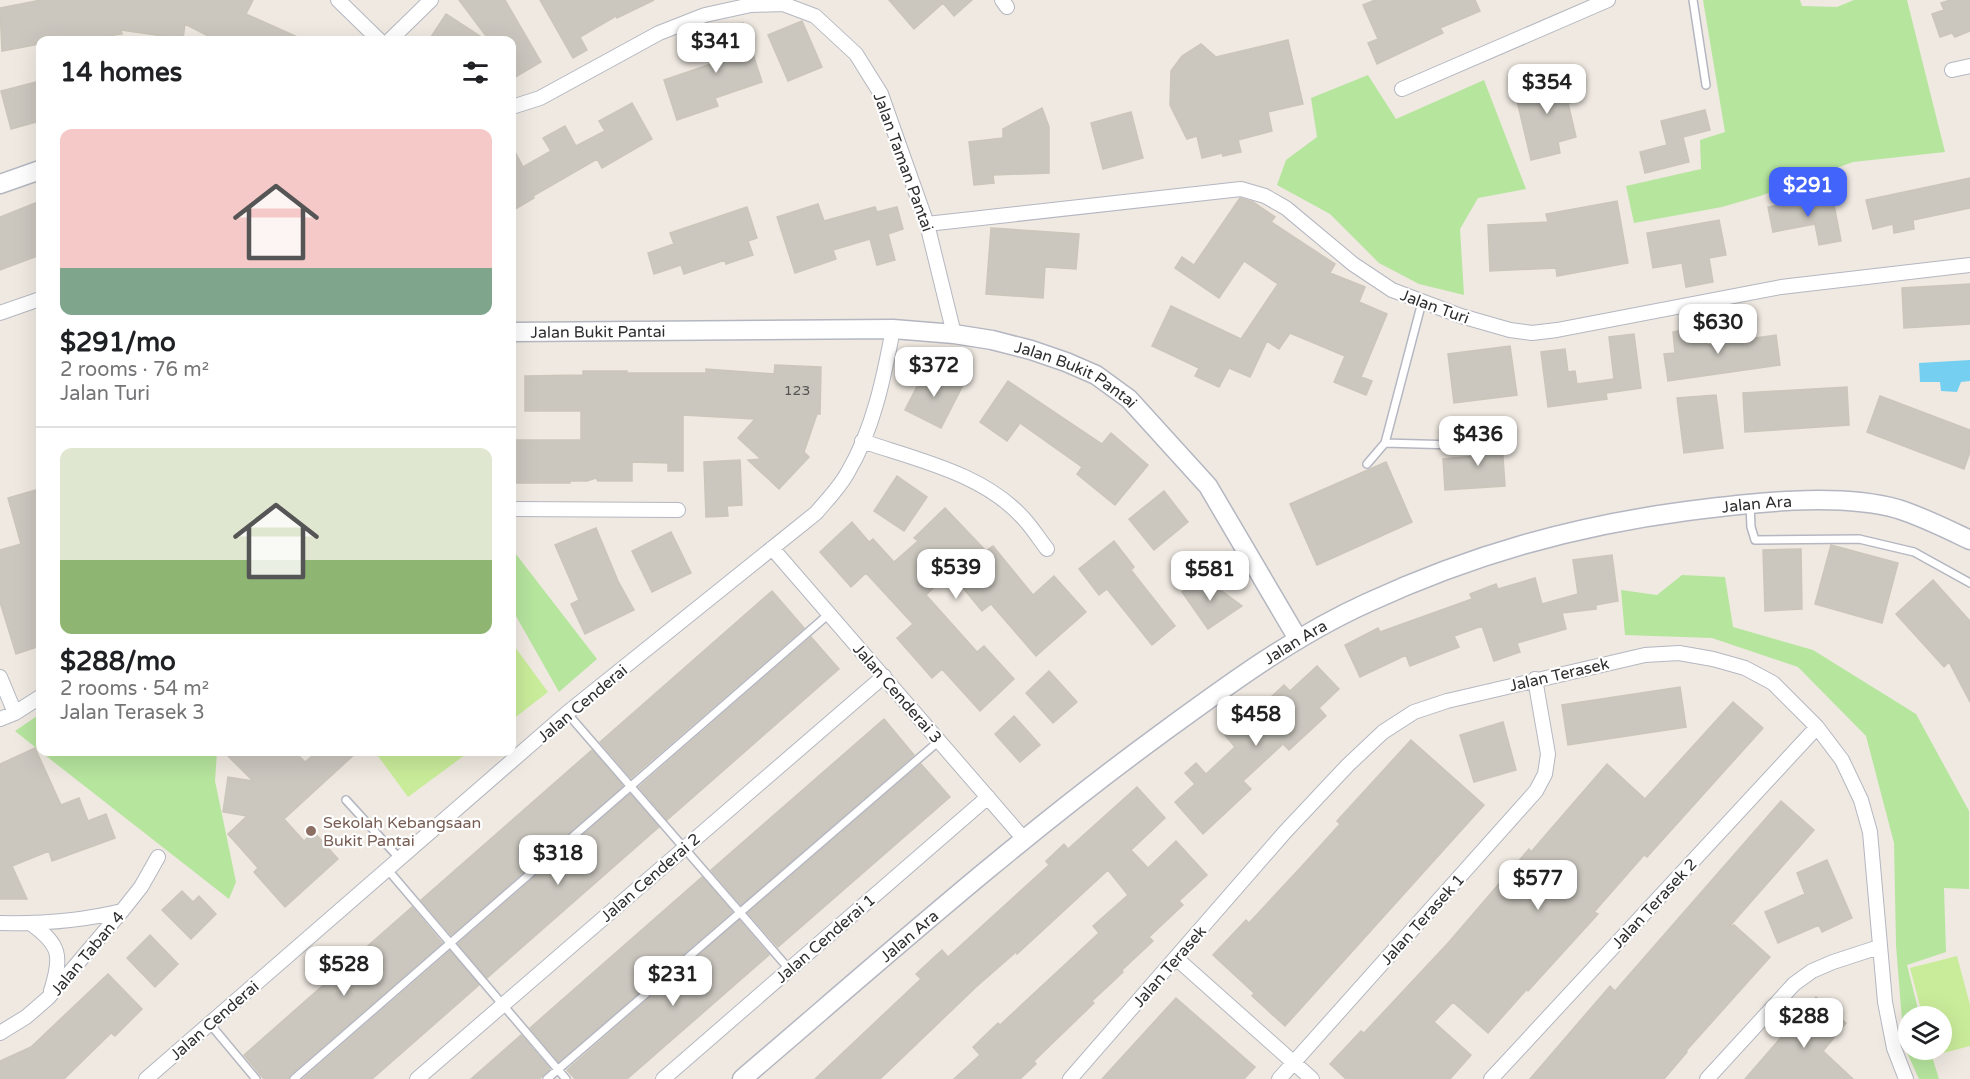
<!DOCTYPE html>
<html lang="en">
<head>
<meta charset="utf-8">
<style>
  :root { --surface:#fff; --page:#f6f6f6; --text:#202124; --muted:#757577; --line:#e0e0e0; --accent:#4264fb }
  body { margin:0; font-family:"Varela Round",sans-serif; background:var(--page); color:var(--text); height:100vh; display:flex; flex-direction:column; font-size:22px; white-space:nowrap }
  * { box-sizing:border-box; margin:0 }
  p { font-size:20px; color:var(--muted) }
  .icon { flex:none; width:33px; height:33px; fill:none; stroke:currentColor; stroke-width:2; stroke-linecap:round; stroke-linejoin:round }
  .map { position:relative; flex:1; overflow:hidden }
  .drawer { position:absolute; left:36px; top:36px; width:480px; height:720px; display:flex; flex-direction:column; background:var(--surface); border-radius:12px; box-shadow:0 6px 24px #0002 }
  .drawer>* { flex:none }
  .tools { position:absolute; left:1898px; top:1006px; display:grid; gap:12px }
  .tools a { display:grid; place-items:center; width:54px; height:54px; border-radius:50%; background:var(--surface); box-shadow:0 6px 24px #0002; font-size:30px }
  .price { position:absolute; translate:-50% -51px; padding:0 14px; border-radius:12px; background:#fff; color:#222; font-size:20px; line-height:39px; filter:drop-shadow(0 2px 3px #0008) }
  .price::after { content:''; position:absolute; left:50%; top:36px; width:18px; height:14px; margin-left:-9px; background:inherit; clip-path:polygon(0 0,100% 0,50% 100%) }
  .price.selected { background:var(--accent); color:#fff }
  ul { padding:0; list-style:none }
  li { display:grid; align-content:center; gap:12px; height:318px; padding:0 24px }
  li+li { border-top:2px solid var(--line) }
  li span { display:grid; place-items:center; height:186px; border-radius:12px; color:#555 }
  li>.icon { margin-inline-start:auto }
  span .icon { width:108px; height:108px; fill:#fffc; stroke-width:1 }
  li b { font-size:26px }
  h2 { display:flex; justify-content:space-between; align-items:center; height:72px; padding:0 24px; font-size:26px }
  .map>svg:first-child { display:block }
</style>
</head>
<body>
<div class="map">
<svg width="1970" height="1079" viewBox="0 0 1970 1079">
  <rect width="100%" height="100%" fill="#efe9e1"/>
  <!-- green -->
  <path fill="#b6e59e" d="M1703,0h97l2,6 35,1 17,-7h53l38,152 -92,10 -93,34 -38,11 -88,16 -8,-37 75,-17 -1,-29 25,-8z
    M1368,75l28,44 88,-39 42,109 -48,9 -18,31 4,66 -45,-11 -40,-21 -49,-49 -53,-29 9,-25 31,-23 -6,-39z
    M512,549l85,110 -38,33 -47,-83z
    M1682,575l43,2 8,50 80,23 103,64 53,97v78l-25,-1 2,64 -39,13 13,52h-12v33h22l9,29h-20l-15,-33 -8,-101 -2,-102 -28,-107 -68,-69 -86,-29 -87,-3 -4,-45 36,5z
    M40,714v37l-25,-20z
    M41,752h176l-2,29 21,101 -7,17z"/>
  <!-- pitch -->
  <path fill="#c9ec9a" d="M512,643l36,49 -36,28z
    M375,752h94l-61,45z
    M1957,956l13,49v41l-38,10 -1,-6h10v-33h-18l-13,-49z"/>
  <!-- water -->
  <path fill="#75cff0" d="M1970,360v21l-9,1 -4,10 -16,-1 -1,-9h-20l-1,-19z"/>
  <!-- building -->
  <path fill="#cbc7bf" stroke="#cbc5ba" stroke-width="1.5" d="M41,0h212l-7,14 58,26h-88l-31,-16 -2,15 -62,-9 1,4 -39,6h-43v4l-38,7 -2,-43z
    M459,0h46l36,62 -29,17v-39h-23z
    M540,0h114l-37,18 -1,-2 -36,21 7,13 -14,8z
    M889,0h83l-18,16 -11,-13 -29,26z
    M1375,0h100l5,11 -40,17 3,5 -66,31 -9,-21 10,-4 -15,-34z
    M1950,0h20v31l-15,6 -3,-4 -12,4 -8,-23 12,-4 -3,-7z
    M446,14l40,26h-57z
    M802,21l20,46 -34,14 -20,-46z
    M743,23l19,59 -47,16 3,8 -41,14 -13,-40 53,-18 -9,-27z
    M1288,40l15,64 -35,8 4,19 -34,9 3,12 -18,4 -1,-3 -20,5 -5,-22 -10,3 -17,-34 1,-34 11,-15 19,-12 15,13z
    M1570,74l7,27 -9,2 8,34 -18,5 2,11 -29,7 -17,-72z
    M40,81v40l-29,8 -10,-38z
    M632,103l20,36 -50,29 -5,-9 -64,37 1,2 -22,13v-65l11,21 28,-16 -8,-13 22,-12 11,20 29,-15 -6,-10z
    M1042,108l7,19v46l-56,2 1,8 -20,2 -5,-43 34,-4v-9z
    M1705,110l5,20 -27,7 6,25 -44,11 -5,-21 27,-7 -6,-24z
    M1131,112l12,46 -40,11 -12,-46z
    M1970,178v30l-57,12 1,9 -20,4 -1,-9 -20,5 -7,-29z
    M1832,195l9,46 -22,4 -4,-21 -42,8 -5,-25z
    M1240,198l13,4 22,15 -4,5 64,42 -5,9 35,14 -6,15 28,12 -26,63 11,4 -6,14 -32,-13 11,-26 -55,-23 -11,16 -12,-8 -17,36 -21,-9 -10,19 -24,-11 4,-8 -47,-22 19,-40 70,33 37,-55 -34,-23 -25,37 -44,-30 7,-11 12,8z
    M40,201v54l-40,15v-53z
    M1617,201l11,62 -71,13 -1,-8 -66,3 -2,-46 60,-3 -2,-8z
    M818,204l6,17 51,-14 2,5 20,-5 6,22 -15,5 7,26 -18,5 -7,-26 -37,11 3,9 -41,14 -18,-56z
    M747,207l10,31 -9,3 5,14 -27,9 -1,-4 -41,14 -3,-9 -27,9 -6,-21 26,-9 -4,-11z
    M1719,220l7,35 -17,3 4,24 -27,5 -4,-24 -29,5 -6,-35z
    M991,228l88,6 -3,35 -31,-2 -2,31 -57,-4z
    M1970,284v40l-66,4 -2,-40z
    M1705,327l2,18 69,-10 4,30 -112,16 -4,-27 11,-1 -2,-21z
    M1634,334l7,54 -35,5 1,6 -59,8 -7,-55 24,-3 3,23 7,-1 2,13 37,-5 -5,-42z
    M1510,346l7,49 -63,8 -6,-49z
    M775,365l46,2 -1,47h-3l-13,38 5,5 -30,32 -31,-29 13,-1 -23,-21 17,-19 -72,-4v56h-15v-8l-36,-1v19h-34l-2,-3 -9,3h-17v2h-58v-43h69v-29h-56v-35l58,-1v-4h44v2h79v-4l68,5z
    M927,367l36,18 -22,43 -36,-18z
    M1008,381l94,63 9,-11 37,32 -33,40 -38,-31 5,-7 -62,-44 -13,18 -27,-19z
    M1847,387l2,38 -104,7 -2,-39z
    M1716,395l7,53 -39,5 -7,-55z
    M1880,396l90,34v22l-6,17 -97,-37z
    M1501,429l4,57 -60,4 -2,-31 44,-4 -2,-25z
    M740,460l2,45 -15,1 1,10 -22,1 -2,-55z
    M1386,462l26,60 -95,43 -27,-61z
    M897,476l30,21 -23,34 -30,-20z
    M36,490l4,16v140l-24,8 -16,-52v-52l21,-6 -13,-46z
    M1164,491l24,31 -34,28 -25,-31z
    M945,508l41,43 7,-5 40,49 21,-19 32,36 -50,44 -45,-52 -9,7 -32,-39 -24,23 51,57 7,-6 30,33 -34,32 -38,-42 -10,9 -35,-40 16,-14 -47,-51 -15,14 -31,-35 32,-30 17,20 4,-3 21,23 24,-21 -4,-3z
    M596,528l22,53 16,29 -49,24 -14,-30 8,-4 -24,-55z
    M671,532l20,41 -39,19 -20,-41z
    M1114,541l20,26 -3,3 44,56 -23,19 -45,-56 -8,6 -20,-26z
    M1831,545l67,18 -16,60 -67,-19z
    M1801,549l1,60 -37,2 -2,-61z
    M1612,555l6,46 -22,4v4l-34,4 4,16 -49,14 3,9 -26,9 -12,-35 -28,10 5,11 -49,19 -4,-11 -46,22 -15,-32 33,-17 2,4 92,-33 -2,-5 26,-10 2,5 37,-11 7,26 36,-10 -5,-34z
    M1203,577l39,29 -34,23 -26,-37z
    M1933,580l37,41v81l-21,-40 -5,5 -48,-53z
    M772,591l32,37 -173,150 -31,-36z
    M811,637l28,32 -172,151 -28,-33z
    M1317,666l22,23 -20,19 7,8 -37,34 -6,-6 -40,37 8,8 -48,45 -28,-32 20,-18 -10,-11 11,-10 10,11 29,-27 -10,-12 23,-22 3,3 33,-31 6,6z
    M1049,671l28,31 -24,21 -27,-30z
    M1680,687l6,40 -118,18 -6,-40z
    M1733,702l30,26 -116,129 -3,-2 -50,57 4,2 -70,77 -1,-2 -39,44 -35,-31 -19,20 37,33 -21,24h-104l-16,-15 31,-33 3,2 85,-91 80,-93 2,3 76,-88 38,35z
    M1014,716l26,29 -20,17 -25,-28z
    M884,719l30,36 -173,150 -30,-35z
    M1503,722l13,48 -42,12 -14,-47z
    M1411,740l73,65 -199,221 -33,-30 2,-3 -41,-38 33,-35 3,3 53,-57 38,-42 -3,-3z
    M35,748l26,57 18,-7 9,23 18,-7 9,24 -63,23 -3,-10 -37,15 15,33h-27v-135z
    M592,750l31,36 -172,149 -30,-35z
    M224,752h71l10,10 12,-10h40l-73,67 20,22 10,-9 24,27 -53,48 -31,-35 4,-4 -30,-34 19,-18 -24,-4 5,-35 25,4z
    M921,764l29,33 -172,150 -30,-34z
    M1137,787l28,31 -34,32 17,18 28,-27 31,34 -28,26 4,4 -34,32 4,4 -31,29 1,2 -31,29 2,2 -60,58 2,3 -16,15h-66l26,-24 -7,-8 25,-24 2,2 99,-92 -6,-7 35,-31 -20,-25 -91,84 -1,-2 -40,35 -96,92h-65l106,-100 -5,-5 26,-24 6,7 101,-92 -3,-4 18,-17 4,5z
    M630,794l29,33 -172,151 -29,-34z
    M1781,801l33,29 -86,98 6,-3 36,32 -84,94 1,1 -23,27h-134l80,-93 5,5z
    M1827,860l25,58 -30,14 -3,-7 -41,18 -13,-31 40,-18 -8,-21z
    M702,877l30,35 -173,150 -29,-34z
    M182,891l11,11 6,-6 17,18 -25,25 -29,-29z
    M412,907l30,36 -152,132 -2,4h-24l-20,-24z
    M739,920l30,35 -142,124h-52l-8,-9z
    M150,935l28,29 -23,23 -28,-29z
    M450,951l29,34 -107,94h-69z
    M108,974l34,35 -27,27 -4,-3 -47,46h-64v-18l31,-14z
    M1816,997l30,26 -23,28 30,28h-108z
    M1176,998l79,69 -11,12h-142z
    M521,1035l29,34 -11,10h-68z"/>
  <g fill="none" stroke-linecap="round" stroke-linejoin="round">
    <!-- lane casing -->
    <g stroke="#b4b7c1" stroke-width="10">
      <path id="lane" d="M1693,0l13,85
        M1385,443l69,2
        M1367,464l18,-21 37,-141
        M1750,504l1,23 4,13 104,-1 55,13 56,31
        M567,713l222,256
        M346,800l54,59
        M388,870l178,209
        M210,1024l46,55
        M294,1079l536,-466
        M547,1079l392,-338"/>
    </g>
    <!-- street casing -->
    <g stroke="#b4b7c1" stroke-width="16">
      <path id="street" d="M338,0l41,40
        M1002,0l5,7
        M390,40l41,-40
        M1952,70l18,-4
        M1402,89l206,-89
        M512,107l28,-9 119,-65 46,-18 46,-10 32,-1 32,12 41,38 25,40 46,130 27,110
        M927,224l314,-35 24,7 21,12 67,56 39,26 69,26 49,14 22,3 25,-3 224,-43 189,-22
        M0,313l40,-14
        M862,441c56,19 123,33 163,79 8,9 15,20 22,29
        M512,509l166,1
        M772,548l251,290
        M0,677l15,36
        M0,719l15,-6 25,-16
        M0,923c43,1 81,-2 122,-12
        M30,923c31,22 32,33 21,68
        M1176,958l136,121
        M0,1033l26,-16 22,-19 74,-87 19,-24 17,-30
        M146,1079l421,-366 249,-200c11,-13 24,-26 32,-41 25,-42 36,-95 45,-143
        M417,1079l467,-403
        M663,1079l325,-282
        M1070,1079l215,-247 63,-67 35,-33 31,-20 33,-11 198,-46 34,-2 34,6 32,9 28,15 44,44 25,33 19,40 9,32 15,170 9,46 12,31
        M1279,1079l257,-288 9,-17 3,-20 -13,-75
        M1491,1079l326,-352
        M1707,1079l87,-95 18,-13 21,-9 46,-15"/>
    </g>
    <!-- secondary casing -->
    <g stroke="#b4b7c1" stroke-width="21">
      <g id="secondary">
        <path d="M0,184l40,-14"/>
        <path id="s1" d="M512,332l381,-3 61,5 38,6 39,10 35,12 30,13 33,24 79,87 90,153"/>
        <path id="s2" d="M742,1079c137,-117 271,-237 416,-343 67,-49 134,-99 209,-133 104,-48 206,-77 320,-92 63,-8 150,-19 211,-2 25,8 49,20 72,31"/>
      </g>
    </g>
    <!-- lane -->
    <use href="#lane" stroke="#fff" stroke-width="7"/>
    <!-- street -->
    <use href="#street" stroke="#fff" stroke-width="14"/>
    <!-- secondary -->
    <use href="#secondary" stroke="#fff" stroke-width="18"/>
  </g>
  <!-- markers -->
  <circle fill="#8d6e63" stroke="#fff" stroke-width="2" cx="311" cy="831" r="6"/>
  <g text-anchor="middle" stroke-width="4.5" stroke-linejoin="round" paint-order="stroke">
    <!-- number labels -->
    <g font-size="14" fill="#555452">
      <text x="797" y="395">123</text>
    </g>
    <!-- street labels -->
    <g font-size="16" fill="#2e2e2e" stroke="#fff">
      <text transform="translate(904 162) rotate(70)" y="6">Jalan Taman Pantai</text>
      <text transform="translate(1435 306) rotate(20)" y="6">Jalan Turi</text>
      <text dy="6" stroke="none"><textPath href="#s1" startOffset="86">Jalan Bukit Pantai</textPath></text>
      <text dy="6" stroke="none"><textPath href="#s1" startOffset="572">Jalan Bukit Pantai</textPath></text>
      <text dy="6" stroke="none"><textPath href="#s2" startOffset="1192">Jalan Ara</textPath></text>
      <text dy="6" stroke="none"><textPath href="#s2" startOffset="706">Jalan Ara</textPath></text>
      <text transform="translate(1559 674) rotate(-13)" y="6">Jalan Terasek</text>
      <text transform="translate(898 693) rotate(49)" y="6">Jalan Cenderai 3</text>
      <text transform="translate(582 703) rotate(-40)" y="6">Jalan Cenderai</text>
      <text transform="translate(650 877) rotate(-41)" y="6">Jalan Cenderai 2</text>
      <text transform="translate(1654 903) rotate(-47)" y="6">Jalan Terasek 2</text>
      <text transform="translate(1422 919) rotate(-48)" y="6">Jalan Terasek 1</text>
      <text dy="6" stroke="none"><textPath href="#s2" startOffset="220">Jalan Ara</textPath></text>
      <text transform="translate(825 938) rotate(-41)" y="6">Jalan Cenderai 1</text>
      <text transform="translate(87 953) rotate(-50)" y="6">Jalan Taban 4</text>
      <text transform="translate(1169 966) rotate(-49)" y="6">Jalan Terasek</text>
      <text transform="translate(214 1020) rotate(-41)" y="6">Jalan Cenderai</text>
    </g>
    <!-- education labels -->
    <g font-size="16" fill="#785e54" stroke="#fff" text-anchor="start">
      <text x="323" y="828">Sekolah Kebangsaan<tspan x="323" dy="18">Bukit Pantai</tspan></text>
    </g>
  </g>
</svg>
<div class="tools">
<a><svg class="icon" aria-label="layers" viewBox="0 0 24 24"><path d="M12 4l9 5-9 5-9-5zM3 14l9 5 9-5"/></svg></a>
</div>
<b class="price" style="left:716px;top:74px">$341</b>
<b class="price" style="left:1547px;top:115px">$354</b>
<b class="price selected" style="left:1808px;top:218px">$291</b>
<b class="price" style="left:1718px;top:355px">$630</b>
<b class="price" style="left:934px;top:398px">$372</b>
<b class="price" style="left:1478px;top:467px">$436</b>
<b class="price" style="left:956px;top:600px">$539</b>
<b class="price" style="left:1210px;top:602px">$581</b>
<b class="price" style="left:1256px;top:747px">$458</b>
<b class="price" style="left:558px;top:886px">$318</b>
<b class="price" style="left:1538px;top:911px">$577</b>
<b class="price" style="left:344px;top:997px">$528</b>
<b class="price" style="left:673px;top:1007px">$231</b>
<b class="price" style="left:1804px;top:1049px">$288</b>
<section class="drawer">
<h2>14 homes<svg class="icon" aria-label="filters" viewBox="0 0 24 24"><path d="M4 7h16M4 17h16"/><circle cx="9" cy="7" r="2"/><circle cx="15" cy="17" r="2"/></svg></h2>
<ul>
<li><span style="background:linear-gradient(#f6c9c9 75%,#7fa58c 0)"><svg class="icon" aria-label="home" viewBox="0 0 24 24"><path d="M3 11l9-7 9 7M6 9v11h12V9"/></svg></span><div><b>$291/mo</b><p>2 rooms · 76 m²</p><p>Jalan Turi</p></div></li>
<li><span style="background:linear-gradient(#dfe7d0 60%,#8fb573 0)"><svg class="icon" aria-label="home" viewBox="0 0 24 24"><path d="M3 11l9-7 9 7M6 9v11h12V9"/></svg></span><div><b>$288/mo</b><p>2 rooms · 54 m²</p><p>Jalan Terasek 3</p></div></li>
</ul>
</section>
</div>
</body>
</html>
